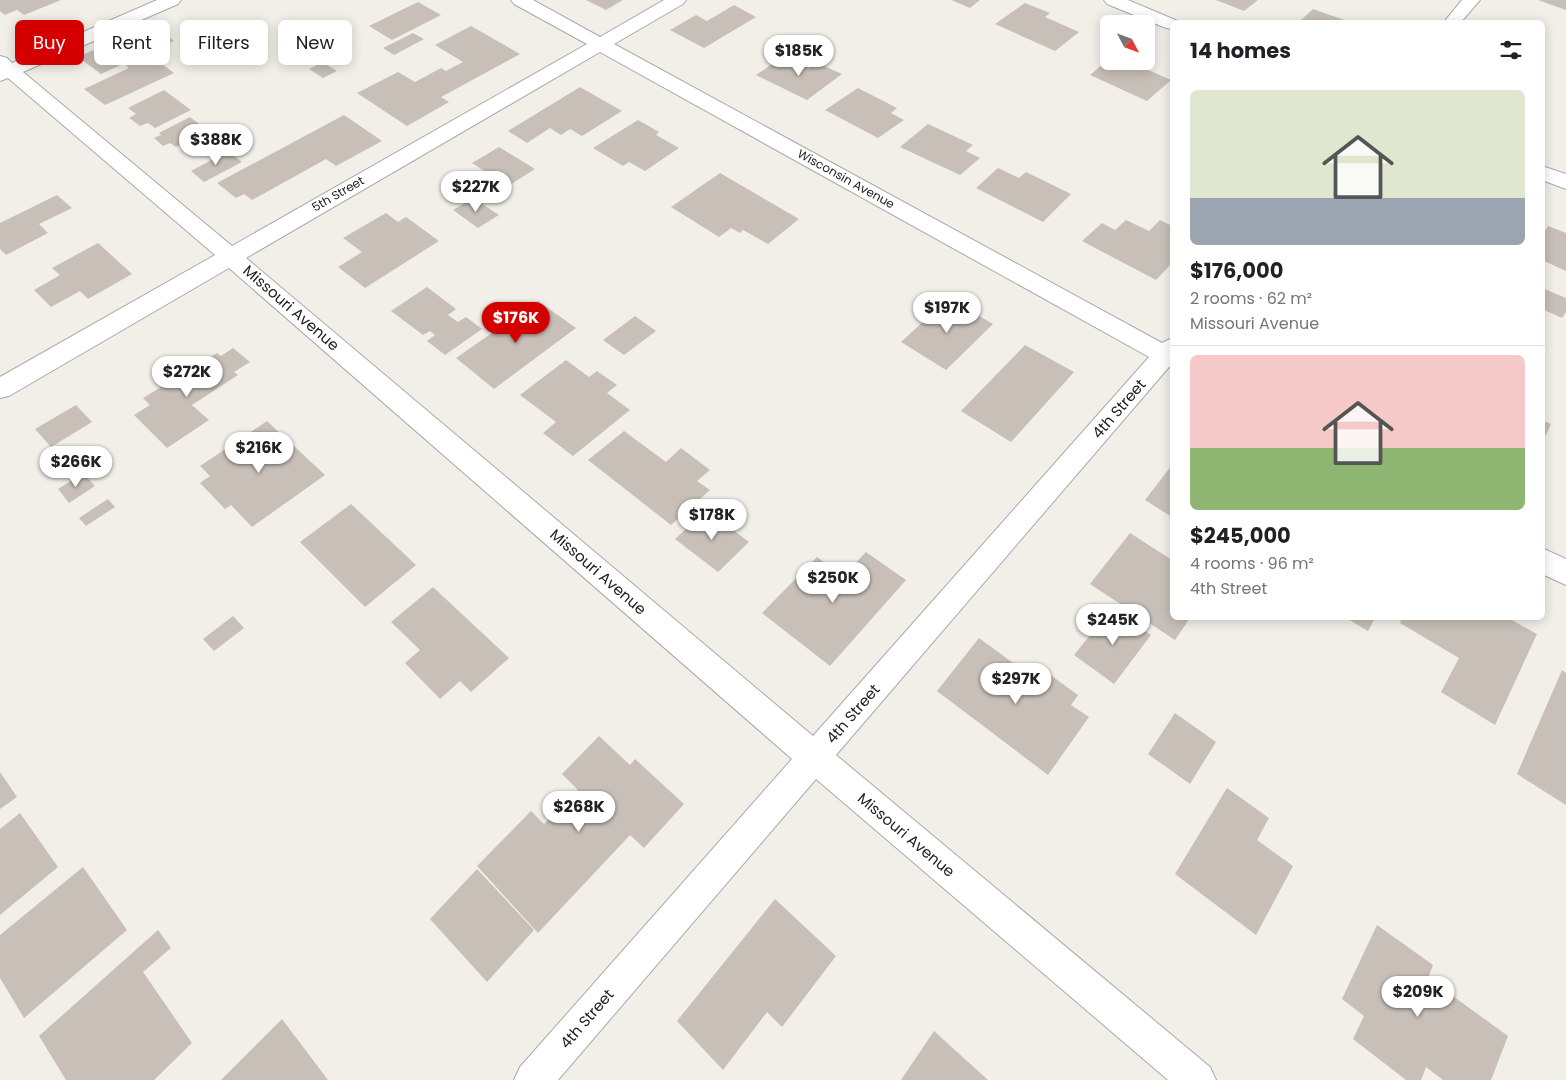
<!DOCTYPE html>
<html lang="en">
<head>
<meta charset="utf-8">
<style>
  :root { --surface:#fff; --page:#f6f6f6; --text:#202124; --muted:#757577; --line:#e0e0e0; --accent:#d40000 }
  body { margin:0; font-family:Poppins,sans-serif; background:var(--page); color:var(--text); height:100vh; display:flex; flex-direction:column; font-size:19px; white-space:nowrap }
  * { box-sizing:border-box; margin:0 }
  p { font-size:16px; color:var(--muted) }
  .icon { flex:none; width:28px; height:28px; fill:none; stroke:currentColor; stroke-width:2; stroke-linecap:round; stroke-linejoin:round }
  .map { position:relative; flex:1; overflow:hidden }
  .side { position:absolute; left:1170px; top:20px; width:375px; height:600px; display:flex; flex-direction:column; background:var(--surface); border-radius:8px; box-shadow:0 2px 12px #0003 }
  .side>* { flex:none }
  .top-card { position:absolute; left:15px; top:20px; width:475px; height:45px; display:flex; gap:10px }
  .needle { width:32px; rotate:131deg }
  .controls { position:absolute; left:1100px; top:15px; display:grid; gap:10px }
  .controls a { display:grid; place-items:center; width:55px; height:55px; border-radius:8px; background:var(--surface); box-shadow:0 2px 12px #0003; font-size:25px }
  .price { position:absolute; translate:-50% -42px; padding:0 11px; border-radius:18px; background:#fff; color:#222; font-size:16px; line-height:32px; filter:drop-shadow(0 1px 2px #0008) }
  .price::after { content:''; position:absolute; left:50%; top:30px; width:15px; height:11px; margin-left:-8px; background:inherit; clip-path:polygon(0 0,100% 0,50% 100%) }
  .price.selected { background:var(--accent); color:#fff }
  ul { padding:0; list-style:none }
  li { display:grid; align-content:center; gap:10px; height:265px; padding:0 20px }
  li+li { border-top:1px solid var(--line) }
  li span { display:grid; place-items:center; height:155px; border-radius:8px; color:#555 }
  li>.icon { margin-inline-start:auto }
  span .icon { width:90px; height:90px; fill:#fffc; stroke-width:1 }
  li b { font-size:21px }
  h2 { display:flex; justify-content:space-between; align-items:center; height:60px; padding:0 20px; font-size:21px }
  .chip { padding:0 18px; border-radius:8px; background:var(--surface); box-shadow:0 2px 12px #0003; font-size:18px; line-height:45px }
  .chip.selected { background:var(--accent); color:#fff }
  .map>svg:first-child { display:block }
</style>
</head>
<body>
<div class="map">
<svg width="1566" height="1080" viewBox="0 0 1566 1080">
  <rect width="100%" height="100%" fill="#f2efe9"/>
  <!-- building -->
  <path fill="#c7bfb8" d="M0,0h61l-37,15 -7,-5 -12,5 -5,-4z
    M586,0h37l-17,10z
    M951,0h29l-10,8z
    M1216,0h42l-14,11z
    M1539,0h27v10l-28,-10z
    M418,2l23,13 -49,25 -23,-14z
    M1025,3l25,10 -5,4 34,15 -24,19 -60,-27z
    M734,5l22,12 -52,31 -34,-18 26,-15 11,6z
    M1313,9l37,13h-51z
    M152,24l22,17 -73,33 -23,-17z
    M471,26l49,28 -79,43 8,5 -42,24 -50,-33 41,-21 17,10 26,-14 5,3 17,-9 -28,-17z
    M413,33l11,6 -30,16 -11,-7z
    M150,55l24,18 -69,32 -21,-16 45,-21 -3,-2z
    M784,56l25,12 8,-5 25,11 -35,26 -51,-25z
    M1109,59v2h19l43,19 -24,21 -57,-26z
    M323,62l14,9 -14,7 -14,-9z
    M580,87l42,24 -40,25 -12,-7 -9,6 -11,-7 -23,15 -19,-12z
    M858,88l39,20 -6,5 13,7 -26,18 -53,-28z
    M164,90l27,20 -36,18 -7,-5 -8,3 -11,-8 7,-4 -8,-6z
    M344,115l38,26 -46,25 -10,-7 -74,41 -8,-6 -8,4 -19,-15z
    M190,117l18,14 -32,16 -6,-4 -7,3 -9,-8 7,-3 -2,-2z
    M638,120l21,12 -3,3 23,13 -34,23 -16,-9 -6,4 -30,-18z
    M928,124l45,21 -7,6 14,7 -20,17 -60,-28z
    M499,147l36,22 -27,17 -36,-23z
    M228,151l14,11 -38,20 -13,-11z
    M998,168l21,10 7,-6 45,22 -28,28 -67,-34z
    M720,173l79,46 -31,25 -25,-14 -3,3 -9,-5 -12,9 -48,-30z
    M57,195l15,13 -33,16 9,9 -42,22 -6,-6v-26z
    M473,198l26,17 -21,13 -25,-18z
    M386,213l12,9 8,-5 33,24 -74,47 -27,-21 24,-15 -19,-14z
    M1126,220l23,11 11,-11 12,6v37l-16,17 -74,-39 20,-18 13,7z
    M1548,226l18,7v38l-24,-11v-25z
    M98,243l34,31 -44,25 -8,-8 -29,16 -17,-17 26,-15 -8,-7z
    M427,287l29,22 -8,6 10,7 8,-5 16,12 -37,26 -18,-14 8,-6 -5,-4 -7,4 -32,-24z
    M1542,288l24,10v14l-4,6 -20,-9z
    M949,298l44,26 -47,46 -45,-28z
    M538,301l38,27 -82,61 -38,-31z
    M635,316l21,15 -32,24 -21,-15z
    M1025,345l49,27 -63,70 -50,-31z
    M233,348l17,14 -16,10 4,3 -46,30 17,15 -42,28 -33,-33 16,-10 -7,-7 74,-45 4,3z
    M566,360l23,17 8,-6 20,14 -10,8 23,17 -57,46 -30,-23 13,-11 -36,-27z
    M76,405l16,17 -41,25 -16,-18z
    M1542,420l9,4 -9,19z
    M267,421l58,54 -73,52 -21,-22 -6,4 -25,-26 10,-7 -10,-10z
    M624,431l42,31 15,-14 29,22 -13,11 13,9 -39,35 -83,-65z
    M1172,465v52l-27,-17z
    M83,473l12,13 -26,17 -11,-14z
    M108,499l7,8 -29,19 -7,-8z
    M351,504l65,61 -51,42 -65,-65z
    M707,510l42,32 -31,30 -43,-33z
    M1130,533l42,27v58h18l-15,22 -85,-56z
    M866,552l40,28 -76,86 -68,-53 55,-56 26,19z
    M433,587l76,71 -38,34 -11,-11 -20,18 -35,-36 15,-13 -29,-28z
    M1112,608l39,27 -37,49 -40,-29z
    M233,616l11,12 -30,23 -11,-12z
    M1346,618h29l-7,13z
    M1402,618h106l29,16 -42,91 -54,-33 18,-34 -59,-35z
    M979,638l52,38 7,-10 40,29 -7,10 18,12 -41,58 -111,-84z
    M1562,670l4,3v132l-49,-31z
    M1175,713l41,29 -26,42 -42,-30z
    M599,736l31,29 5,-6 49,45 -40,44 -14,-13 -92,98 -61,-67 54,-55 13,13 34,-34 -16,-16z
    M0,772l17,25 -17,12z
    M1227,788l42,30 -12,22 36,26 -37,69 -81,-61z
    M20,813l38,54 -58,48v-86z
    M83,867l44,63 -103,88 -24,-40v-43z
    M477,869l57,61 -47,52 -57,-63z
    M775,899l61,57 -54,71 -15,-15 -44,58 -46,-49z
    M1377,925l56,40 -5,13 80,58 -17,44h-48l-17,-13 -5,13h-15l-53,-41 11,-23 -22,-17z
    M158,930l13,18 -28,24 49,71 -38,37h-88l-27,-44z
    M282,1019l46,61h-107z
    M934,1031l54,49h-87z"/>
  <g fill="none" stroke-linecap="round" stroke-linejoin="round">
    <!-- minor casing -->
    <g stroke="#a9a9a9" stroke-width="2">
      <path id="minor" d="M157,0h24l-3,4 -155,68 209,174 355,-202 -73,-40 -3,-4h22l67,37 64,-37h22l-3,4 -69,40 548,299 10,-5v30l-3,-1 -333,388 374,312 6,13h-48l-352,-301 -258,301h-44l6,-13 272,-308 -563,-491 -220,128 -9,2v-21l215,-122 -207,-177 -8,3v-25l7,2 5,5zM600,52l549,305 -336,379 -567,-478z
        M1104,0h24l52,22h-8v7l-6,-1 -59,-24z
        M1462,0h18l-19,22h-17z
        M1542,166l24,8v15l-24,-9z
        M1542,548l24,11v26l-24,-11z"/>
    </g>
    <!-- minor -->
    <use href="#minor" fill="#fff" fill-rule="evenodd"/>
  </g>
  <g text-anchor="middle" stroke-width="4" stroke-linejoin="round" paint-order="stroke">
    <!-- far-street labels -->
    <g font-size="12" fill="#222" stroke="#fff">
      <text transform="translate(846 179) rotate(29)" y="4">Wisconsin Avenue</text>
      <text transform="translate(338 194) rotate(-30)" y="4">5th Street</text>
    </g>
    <!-- street labels -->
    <g font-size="15" fill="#222" stroke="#fff">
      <text transform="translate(291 308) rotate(41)" y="5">Missouri Avenue</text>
      <text transform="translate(1119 409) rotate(-49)" y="5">4th Street</text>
      <text transform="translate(598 572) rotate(41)" y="5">Missouri Avenue</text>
      <text transform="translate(853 714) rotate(-49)" y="5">4th Street</text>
      <text transform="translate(906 835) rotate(40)" y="5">Missouri Avenue</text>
      <text transform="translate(587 1019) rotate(-49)" y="5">4th Street</text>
    </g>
  </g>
</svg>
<div class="controls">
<a><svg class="needle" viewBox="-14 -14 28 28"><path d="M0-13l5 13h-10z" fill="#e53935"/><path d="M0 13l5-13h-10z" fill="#757577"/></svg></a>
</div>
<b class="price" style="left:799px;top:77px">$185K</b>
<b class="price" style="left:216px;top:166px">$388K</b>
<b class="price" style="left:476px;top:213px">$227K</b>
<b class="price" style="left:947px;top:334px">$197K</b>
<b class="price selected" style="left:516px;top:344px">$176K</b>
<b class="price" style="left:187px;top:398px">$272K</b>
<b class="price" style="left:259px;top:474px">$216K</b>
<b class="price" style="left:76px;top:488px">$266K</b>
<b class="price" style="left:712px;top:541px">$178K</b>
<b class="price" style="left:833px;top:604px">$250K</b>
<b class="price" style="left:1113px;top:646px">$245K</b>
<b class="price" style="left:1016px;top:705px">$297K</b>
<b class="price" style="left:579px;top:833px">$268K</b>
<b class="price" style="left:1418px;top:1018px">$209K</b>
<div class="top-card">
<a class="chip selected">Buy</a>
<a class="chip">Rent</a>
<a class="chip">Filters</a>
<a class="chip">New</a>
</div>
<section class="side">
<h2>14 homes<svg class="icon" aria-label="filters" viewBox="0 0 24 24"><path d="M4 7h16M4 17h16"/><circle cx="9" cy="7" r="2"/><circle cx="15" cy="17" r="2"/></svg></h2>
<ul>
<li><span style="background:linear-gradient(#dfe7d0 70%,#9aa5b1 0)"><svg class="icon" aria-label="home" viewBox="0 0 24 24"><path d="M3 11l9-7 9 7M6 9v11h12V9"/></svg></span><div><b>$176,000</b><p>2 rooms · 62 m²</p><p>Missouri Avenue</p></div></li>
<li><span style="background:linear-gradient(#f6c9c9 60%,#8fb573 0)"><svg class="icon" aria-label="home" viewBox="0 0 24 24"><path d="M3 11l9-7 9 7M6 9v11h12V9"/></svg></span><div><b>$245,000</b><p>4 rooms · 96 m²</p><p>4th Street</p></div></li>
</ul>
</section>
</div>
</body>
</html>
